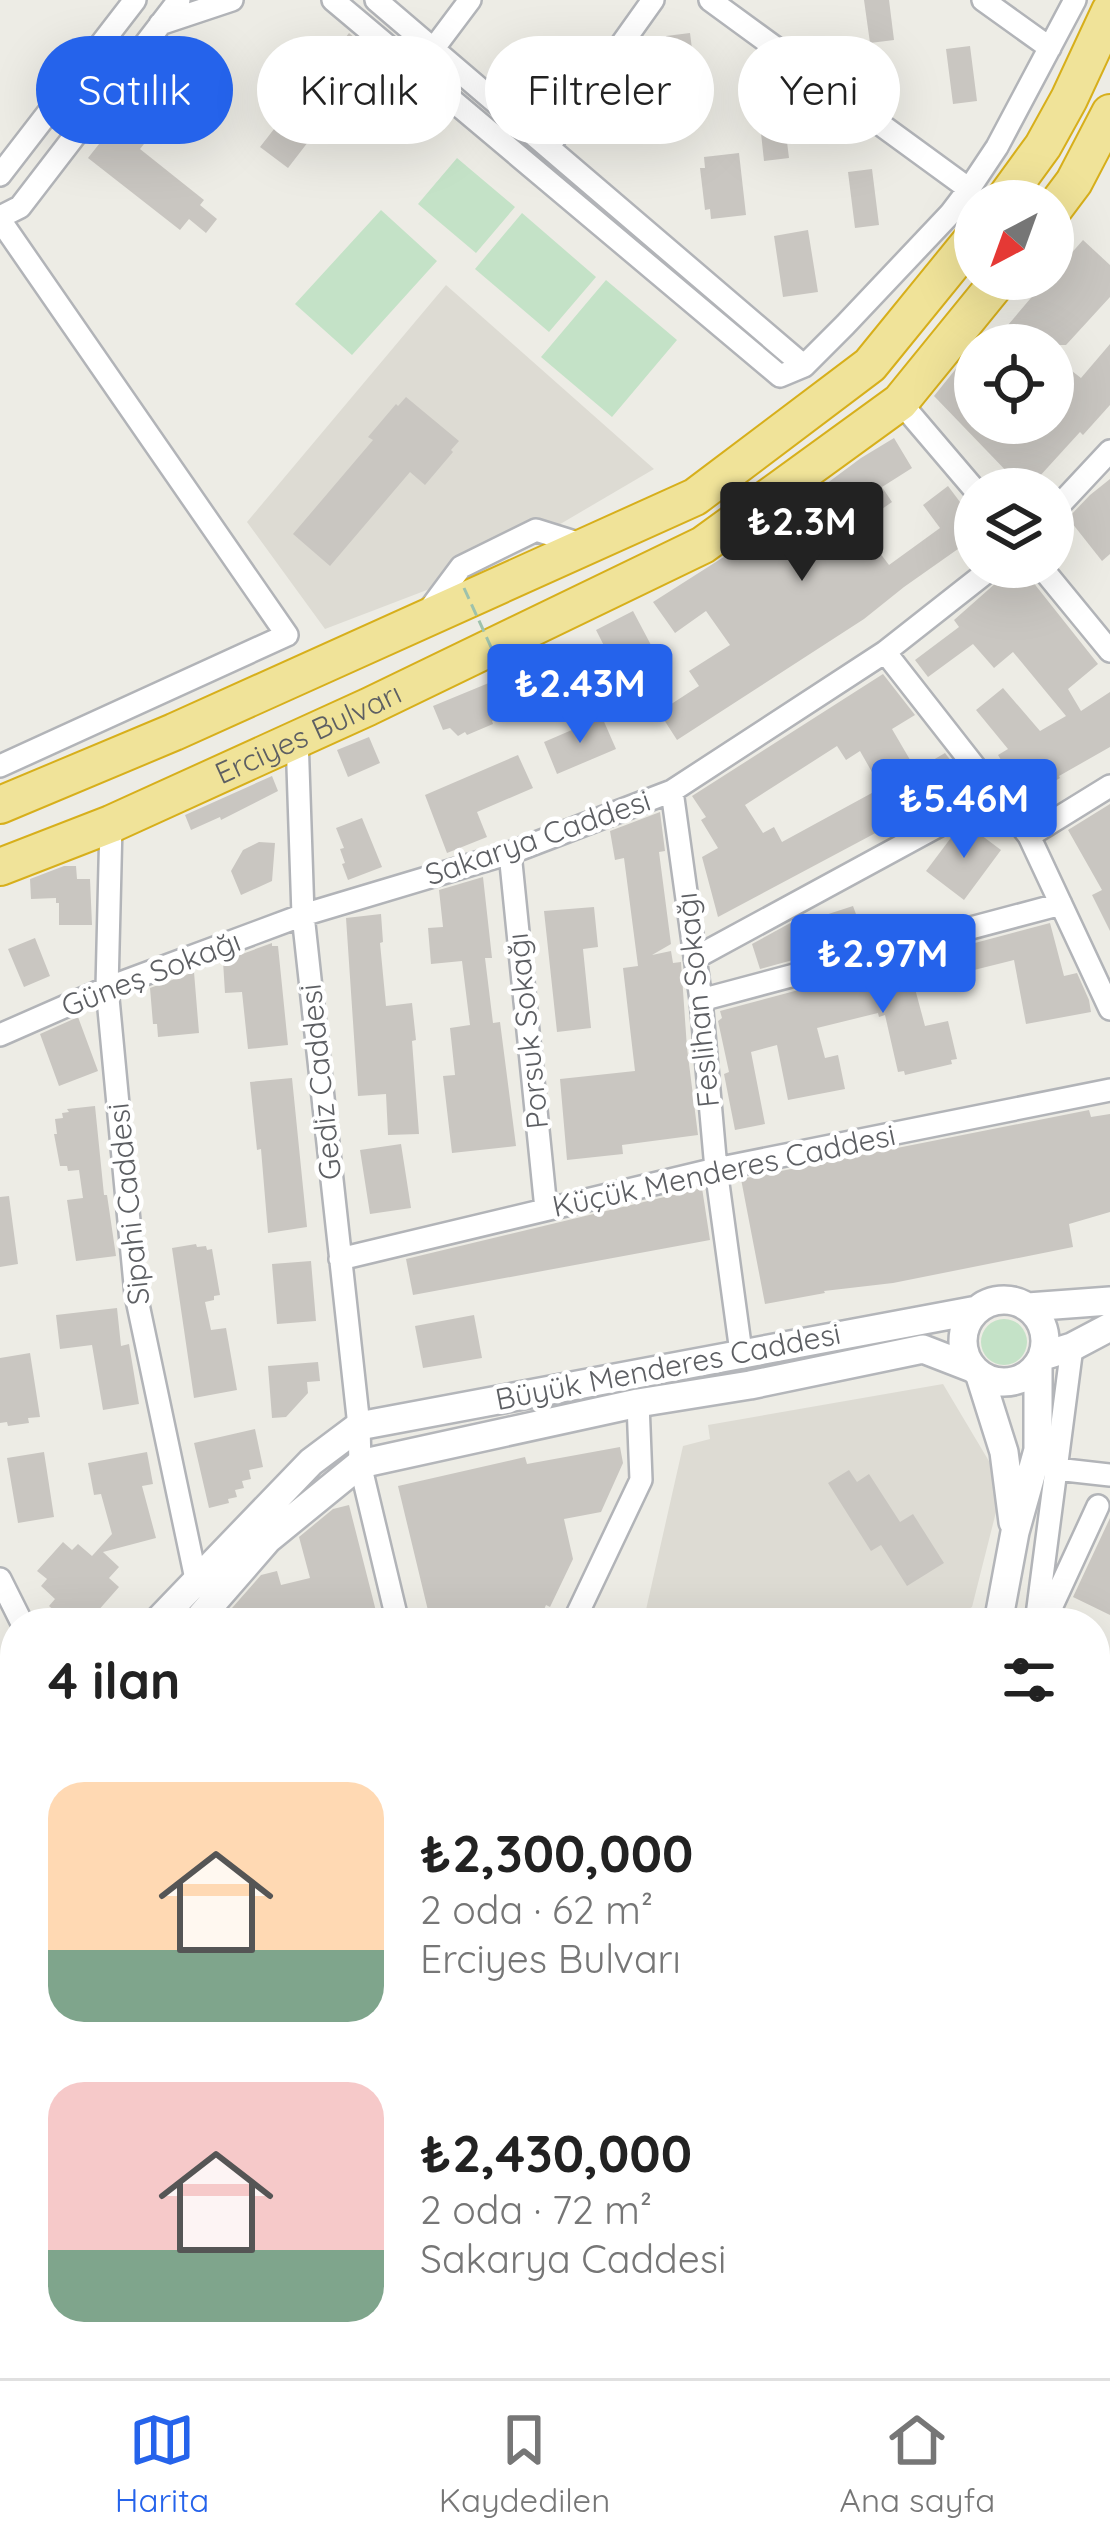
<!DOCTYPE html>
<html lang="tr">
<head>
<meta charset="utf-8">
<style>
  :root { --surface:#fff; --page:#f2f2f2; --text:#222; --muted:#767676; --line:#e0e0e0; --accent:#2563eb }
  body { margin:0; font-family:Quicksand,sans-serif; background:var(--page); color:var(--text); height:100vh; display:flex; flex-direction:column; font-size:45px; white-space:nowrap }
  * { box-sizing:border-box; margin:0 }
  p { font-size:39px; color:var(--muted) }
  .icon { flex:none; width:66px; height:66px; fill:none; stroke:currentColor; stroke-width:2; stroke-linecap:round; stroke-linejoin:round }
  .map { position:relative; flex:1; overflow:hidden }
  .drawer { position:absolute; left:0px; top:1608px; width:1110px; height:771px; display:flex; flex-direction:column; background:var(--surface); border-radius:48px 48px 0 0; box-shadow:0 12px 48px #0002 }
  .drawer>* { flex:none }
  .hud { position:absolute; left:36px; top:36px; width:1038px; height:108px; display:flex; gap:24px }
  .needle { width:78px; rotate:221deg }
  .controls { position:absolute; left:954px; top:180px; display:grid; gap:24px }
  .controls a { display:grid; place-items:center; width:120px; height:120px; border-radius:50%; background:var(--surface); box-shadow:0 12px 48px #0002; font-size:60px }
  .price { position:absolute; translate:-50% -102px; padding:0 27px; border-radius:12px; background:var(--accent); color:#fff; font-size:39px; line-height:78px; filter:drop-shadow(0 3px 6px #0008) }
  .price::after { content:''; position:absolute; left:50%; top:72px; width:36px; height:27px; margin-left:-18px; background:inherit; clip-path:polygon(0 0,100% 0,50% 100%) }
  .price.active { background:#222; color:#fff }
  ul { padding:0; list-style:none }
  li { display:flex; align-items:center; gap:36px; height:300px; padding:0 48px }
  li span { display:grid; place-items:center; flex:none; width:336px; height:240px; border-radius:36px; color:#555 }
  li>.icon { margin-inline-start:auto }
  span .icon { width:144px; height:144px; fill:#fffc; stroke-width:1 }
  li b { font-size:51px }
  h2 { display:flex; justify-content:space-between; align-items:center; height:144px; padding:0 48px; font-size:51px }
  .chip { padding:0 42px; border-radius:54px; background:var(--surface); box-shadow:0 12px 48px #0002; font-size:42px; line-height:108px }
  .chip.active { background:var(--accent); color:#fff }
  .tabs { display:flex; justify-content:space-around; align-items:center; height:168px; border-top:3px solid var(--line); background:var(--surface); font-size:33px; color:var(--muted) }
  .tabs a { display:grid; justify-items:center; gap:6px }
  .tabs .active { color:var(--accent) }
  .map>svg:first-child { display:block }
</style>
</head>
<body>
<div class="map">
<svg width="1110" height="2378" viewBox="0 0 1110 2378">
  <rect width="100%" height="100%" fill="#edece5"/>
  <!-- education -->
  <path fill="#dddbd3" d="M446,285l208,184 -167,98 -162,62 -78,-107z
    M943,1384l53,89v39l-24,95 -27,16h-302l40,-177 27,-7 -2,-14z"/>
  <!-- green -->
  <path fill="#c4e2c7" d="M457,158l58,49 -39,46 -58,-49z
    M381,210l56,51 -85,94 -57,-51z
    M522,213l74,64 -47,55 -74,-63z
    M606,280l71,60 -65,77 -71,-60z
    M981 1342a23 23 0 1 1 46 0a23 23 0 1 1-46 0Z"/>
  <!-- building -->
  <path fill="#c9c6c1" fill-rule="evenodd" d="M864,0h25l5,40 -24,3z
    M349,33l26,22 -87,113 -28,-21z
    M690,33l7,56 -24,2 -7,-55z
    M970,46l7,55 -24,3 -7,-55z
    M167,58l28,22 -55,69 64,51 -4,5 17,14 -11,14 -17,-14 -9,11 -92,-72z
    M782,102l7,56 -25,3 -6,-56z
    M739,153l7,62 -35,4 -1,-10 -5,1 -5,-42h5l-1,-11z
    M872,169l7,56 -24,3 -7,-56z
    M808,230l10,62 -35,5 -9,-61z
    M1083,240l27,25v32l-44,48h-75l56,-66h6v-5z
    M1110,344v61l-27,30 -3,-3 -52,57 -13,-12 -2,1 -79,-82 41,-51v78h78v-31l19,-21 9,7z
    M406,397l53,44 -8,9 2,2 -28,33 -15,-13 -80,94 -37,-32 80,-94 -5,-3 28,-33 2,2z
    M894,438l18,30 -30,19 10,15 -33,23 30,40 51,-37 -17,-23 25,-19 27,36v15l-71,50 -40,32 -187,121 -18,-28 40,-26 -10,-15 41,-26 -24,-34 -31,22 -22,-31 99,-63 109,-81z
    M1110,479v75l-8,7 -34,-43 22,-23z
    M1014,567h7l77,97 -30,25 13,22 29,-19v55l-51,29 1,2 -35,21 -27,-44 10,-6 -32,-39 27,-22 37,43 26,-15 -53,-64 -19,16 -21,-24 -45,33 -13,-17 44,-33 -5,-7z
    M633,611l27,51 -38,19 -26,-51z
    M883,674l32,41 -23,14 24,41 29,-17 19,25 -33,18 2,4 -33,20 -182,97 -16,-60 16,-9 -17,-28 5,-3 -14,-21zM837,746l9,14 14,-9 21,37 -99,54 -8,-15 -11,6 -18,-28z
    M496,680l10,24 -7,2 2,6 -3,1 2,5 -8,3 1,3 -26,11 -2,-3 -7,4 -8,-8 -7,2 -10,-24z
    M602,717l14,32 -59,25 -13,-32z
    M369,737l11,26 -32,14 -11,-27z
    M518,755l15,33 -56,24 10,25 -40,16 -22,-58z
    M272,776l6,15 -57,29 -1,-3 -29,13 -6,-15z
    M1110,804v127l-18,-36 10,-5 -34,-60z
    M660,812l5,39 -6,1 12,92 -19,11 19,-4 2,12 8,-1 6,86 11,87 -76,10 1,9 -56,6 -7,-81 75,-8 -12,-103 15,-2 -14,-108 -9,2 -5,-29z
    M362,818l20,49 -34,13 -6,-16 3,-1 -5,-14 4,-1 -8,-20z
    M969,826l32,24 -37,50 -38,-29 27,-36z
    M259,842l16,1 -3,38 -31,14 -10,-24 12,-21z
    M64,866h12l1,13h13l2,46h-33v-22h-3v-5l-25,1 -1,-20z
    M483,877l9,81h-7l8,65 7,-1 16,124 -64,7 -9,-77 12,-1 -5,-47 20,-3 -8,-64 -31,3 -3,-36 15,-1 -4,-37z
    M853,906l10,27 -65,18 2,7 -40,11 -8,-25 42,-23 12,-3 1,3z
    M594,907l4,40 -15,2 8,79 -34,4 -13,-121z
    M381,914l2,28 -3,1 6,63 26,-3 4,37 -4,1 7,93 -31,1 -2,-41 -28,2 -12,-178z
    M1050,923l14,53 13,-3 12,27 2,12 -65,12 -12,-64 -100,25 11,41 23,-5 9,38 -6,1 1,4 -47,11 -1,-4 -6,1 -13,-57 -6,2 -1,-4 -61,15 8,30 13,-3 7,34 -57,11 -11,-55 -26,7 14,72 -30,6 -11,-56 5,-2 -11,-51 4,-3 -2,-7z
    M35,938l15,38 -26,11 -16,-38z
    M272,943v3h6l10,99 -40,4 -6,-57 -17,1 -2,-32z
    M194,972l5,61 -41,4 -1,-13h-4l-3,-36z
    M78,1017l20,54 -39,15 -19,-52z
    M292,1078l15,149 -39,6 -7,-84 -4,1 -7,-68z
    M95,1106l9,89h3l9,61 -40,5 -9,-61 16,-2 -4,-28 -11,1 -1,-5h-7l-6,-32h3l-2,-15 8,-1 -1,-5 7,-1 -2,-3z
    M1089,1110l2,7 19,-3v98l-41,12 4,23 -180,36 -69,8 1,2 -60,11 -24,-125z
    M401,1144l10,64 -41,6 -10,-64z
    M702,1188l8,52 -297,55 -7,-36z
    M9,1196l9,68 -18,3v-70z
    M196,1244l1,3 9,-1 1,4 5,-1 8,46 -6,1v4l-9,2 6,28 15,-2 11,62 -43,8 -22,-150z
    M311,1261l5,60 -39,3 -5,-60z
    M117,1308l4,38 8,-2 10,60 -36,6 -11,-65 -32,4 -4,-34z
    M474,1315l8,43 -59,10 -8,-42z
    M30,1353l10,64 -12,1 1,5 -21,3 -1,-4 -7,1v-65z
    M318,1362l2,19 -13,1 1,11 -22,24 -14,1 -4,-52z
    M255,1429l8,38 -14,3 2,9 -9,2 2,7 -9,2 2,7 -9,2 1,4 -20,5 -15,-65z
    M620,1447l3,16 -22,49 -37,7 9,40 -23,48 -4,-2 -8,18h-26l-2,-9 -41,9h-38l-33,-137 127,-29 2,7z
    M44,1452l10,65 -36,6 -11,-65z
    M147,1452l6,32 -11,2 14,52 -53,14 16,15 -10,11 10,9 -30,34 -10,-9 -11,11 -19,-17 6,-7 -14,-13 6,-7 -10,-8 26,-29 9,8 6,-6 14,12 20,-22 -11,-40 -7,1 -6,-32z
    M849,1470l8,12 12,-8 31,48 13,-8 31,49 -37,23 -26,-41 -10,6 -43,-68z
    M349,1505l30,118h-152l-2,-7 36,-41 16,-4 4,14 29,-7 -11,-41 34,-28z
    M1110,1518v97l-37,-18z
    M15,1650v62l-15,-12v-44z
    M1110,2194v160l-15,-16v-129z
    M249,2364h81l14,14h-81z
    M401,2364h63l15,14h-63z"/>
  <g fill="none" stroke-linecap="round" stroke-linejoin="round">
    <!-- street casing -->
    <g stroke="#b2b4b8" stroke-width="26">
      <path id="street" d="M333,0l447,376 24,-10 41,-41 105,-111 19,-25 28,-42 78,-147
        M376,0l428,366
        M710,0l259,189
        M983,0l67,48
        M160,24l72,-24
        M434,48l36,-48
        M549,146l104,-146
        M0,175l135,-175
        M0,217l20,-10 159,-207
        M0,220l287,415 -287,131
        M900,402l75,88
        M1053,512l57,-61
        M1041,567l69,84
        M429,610l32,-43 75,-37 51,16
        M885,652l144,184 81,173
        M297,737l6,178 56,511 1,38 38,159
        M672,791l29,209 15,169 25,183
        M111,824l-4,164 29,307 60,284
        M1029,836l81,-50
        M510,853l36,356
        M695,958l300,-163
        M701,1000l360,-96
        M0,1035l107,-47 196,-73 207,-62 162,-62 213,-139 108,-85
        M340,1259l376,-90 394,-79
        M1056,1469l54,6
        M0,1579l22,44
        M573,1623l68,-143 -3,-77
        M1036,1623l36,-276
        M1044,1623l54,-117
        M1095,1697l15,3
        M1095,2059l15,-14
        M0,2160l15,14
        M1095,2187l15,-15
        M0,2244l15,13
        M136,2364l15,14
        M212,2364l14,14
        M489,2364l14,14
        M709,2364l12,14
        M7,2378l8,-27
        M893,2378l15,-14"/>
    </g>
    <!-- secondary casing -->
    <g stroke="#b4b6ba" stroke-width="32">
      <path id="secondary" d="M963 1341a41 41 0 1 1 82 0a41 41 0 1 1-82 0Z
        M1028,1307l82,-6
        M1043,1356l29,-9 38,-20
        M980,1376l24,76 9,70
        M156,1623l155,-161 48,-36 618,-116
        M195,1623l73,-84 92,-75 278,-61 112,-18 173,-36 49,19
        M998,1623l17,-91 23,-82v-85
        M0,1815l15,-21
        M0,1871l15,-19
        M1051,2364l14,14"/>
    </g>
    <!-- highway casing -->
    <g stroke="#d7af1b" stroke-width="40">
      <g id="highway">
        <path d="M1003,201l40,-55 26,-47 41,-88"/>
        <path d="M1053,210l21,-28 36,-69"/>
        <path d="M0,805l174,-73 521,-235 175,-132 105,-129"/>
        <path id="s1" d="M0,867l111,-43 257,-117 335,-162 197,-143 100,-123"/>
      </g>
    </g>
    <!-- street -->
    <use href="#street" stroke="#fff" stroke-width="21"/>
    <!-- secondary -->
    <use href="#secondary" stroke="#fff" stroke-width="27"/>
    <!-- highway -->
    <use href="#highway" stroke="#f0e399" stroke-width="36"/>
    <!-- path-bridge -->
    <path stroke="#9ec2ac" stroke-width="3" stroke-dasharray="12 6" stroke-linecap="butt" d="M464,588l38,83"/>
  </g>
  <g text-anchor="middle" stroke-width="9" stroke-linejoin="round" paint-order="stroke">
    <!-- street labels -->
    <g font-size="30" fill="#5d5f63" stroke="#fff">
      <text dy="10" stroke="none"><textPath href="#s1" startOffset="336">Erciyes Bulvarı</textPath></text>
      <text transform="translate(538 838) rotate(-19)" y="10">Sakarya Caddesi</text>
      <text transform="translate(151 974) rotate(-21)" y="10">Güneş Sokağı</text>
      <text transform="translate(698 1000) rotate(-96)" y="10">Feslihan Sokağı</text>
      <text transform="translate(528 1031) rotate(-96)" y="10">Porsuk Sokağı</text>
      <text transform="translate(321 1082) rotate(-96)" y="10">Gediz Caddesi</text>
      <text transform="translate(724 1171) rotate(-12)" y="10">Küçük Menderes Caddesi</text>
      <text transform="translate(129 1204) rotate(-96)" y="10">Sipahi Caddesi</text>
      <text transform="translate(668 1367) rotate(-11)" y="10">Büyük Menderes Caddesi</text>
    </g>
  </g>
</svg>
<div class="controls">
<a><svg class="needle" viewBox="-14 -14 28 28"><path d="M0-13l5 13h-10z" fill="#e53935"/><path d="M0 13l5-13h-10z" fill="#767676"/></svg></a>
<a><svg class="icon" aria-label="locate" viewBox="0 0 24 24"><circle cx="12" cy="12" r="6"/><path d="M12 2v4M12 18v4M2 12h4M18 12h4"/></svg></a>
<a><svg class="icon" aria-label="layers" viewBox="0 0 24 24"><path d="M12 4l9 5-9 5-9-5zM3 14l9 5 9-5"/></svg></a>
</div>
<b class="price active" style="left:802px;top:584px">₺2.3M</b>
<b class="price" style="left:580px;top:746px">₺2.43M</b>
<b class="price" style="left:964px;top:861px">₺5.46M</b>
<b class="price" style="left:883px;top:1016px">₺2.97M</b>
<div class="hud">
<a class="chip active">Satılık</a>
<a class="chip">Kiralık</a>
<a class="chip">Filtreler</a>
<a class="chip">Yeni</a>
</div>
<section class="drawer">
<h2>4 ilan<svg class="icon" aria-label="filters" viewBox="0 0 24 24"><path d="M4 7h16M4 17h16"/><circle cx="9" cy="7" r="2"/><circle cx="15" cy="17" r="2"/></svg></h2>
<ul>
<li><span style="background:linear-gradient(#ffd9b3 70%,#7fa58c 0)"><svg class="icon" aria-label="home" viewBox="0 0 24 24"><path d="M3 11l9-7 9 7M6 9v11h12V9"/></svg></span><div><b>₺2,300,000</b><p>2 oda · 62 m²</p><p>Erciyes Bulvarı</p></div></li>
<li><span style="background:linear-gradient(#f6c9c9 70%,#7fa58c 0)"><svg class="icon" aria-label="home" viewBox="0 0 24 24"><path d="M3 11l9-7 9 7M6 9v11h12V9"/></svg></span><div><b>₺2,430,000</b><p>2 oda · 72 m²</p><p>Sakarya Caddesi</p></div></li>
</ul>
</section>
</div>
<nav class="tabs">
<a class="active"><svg class="icon" aria-label="map" viewBox="0 0 24 24"><path d="M3 6l6-2 6 2 6-2v14l-6 2-6-2-6 2zM9 4v14M15 6v14"/></svg>Harita</a>
<a><svg class="icon" aria-label="saved" viewBox="0 0 24 24"><path d="M7 4h10v16l-5-4-5 4z"/></svg>Kaydedilen</a>
<a><svg class="icon" aria-label="home" viewBox="0 0 24 24"><path d="M3 11l9-7 9 7M6 9v11h12V9"/></svg>Ana sayfa</a>
</nav>
</body>
</html>
